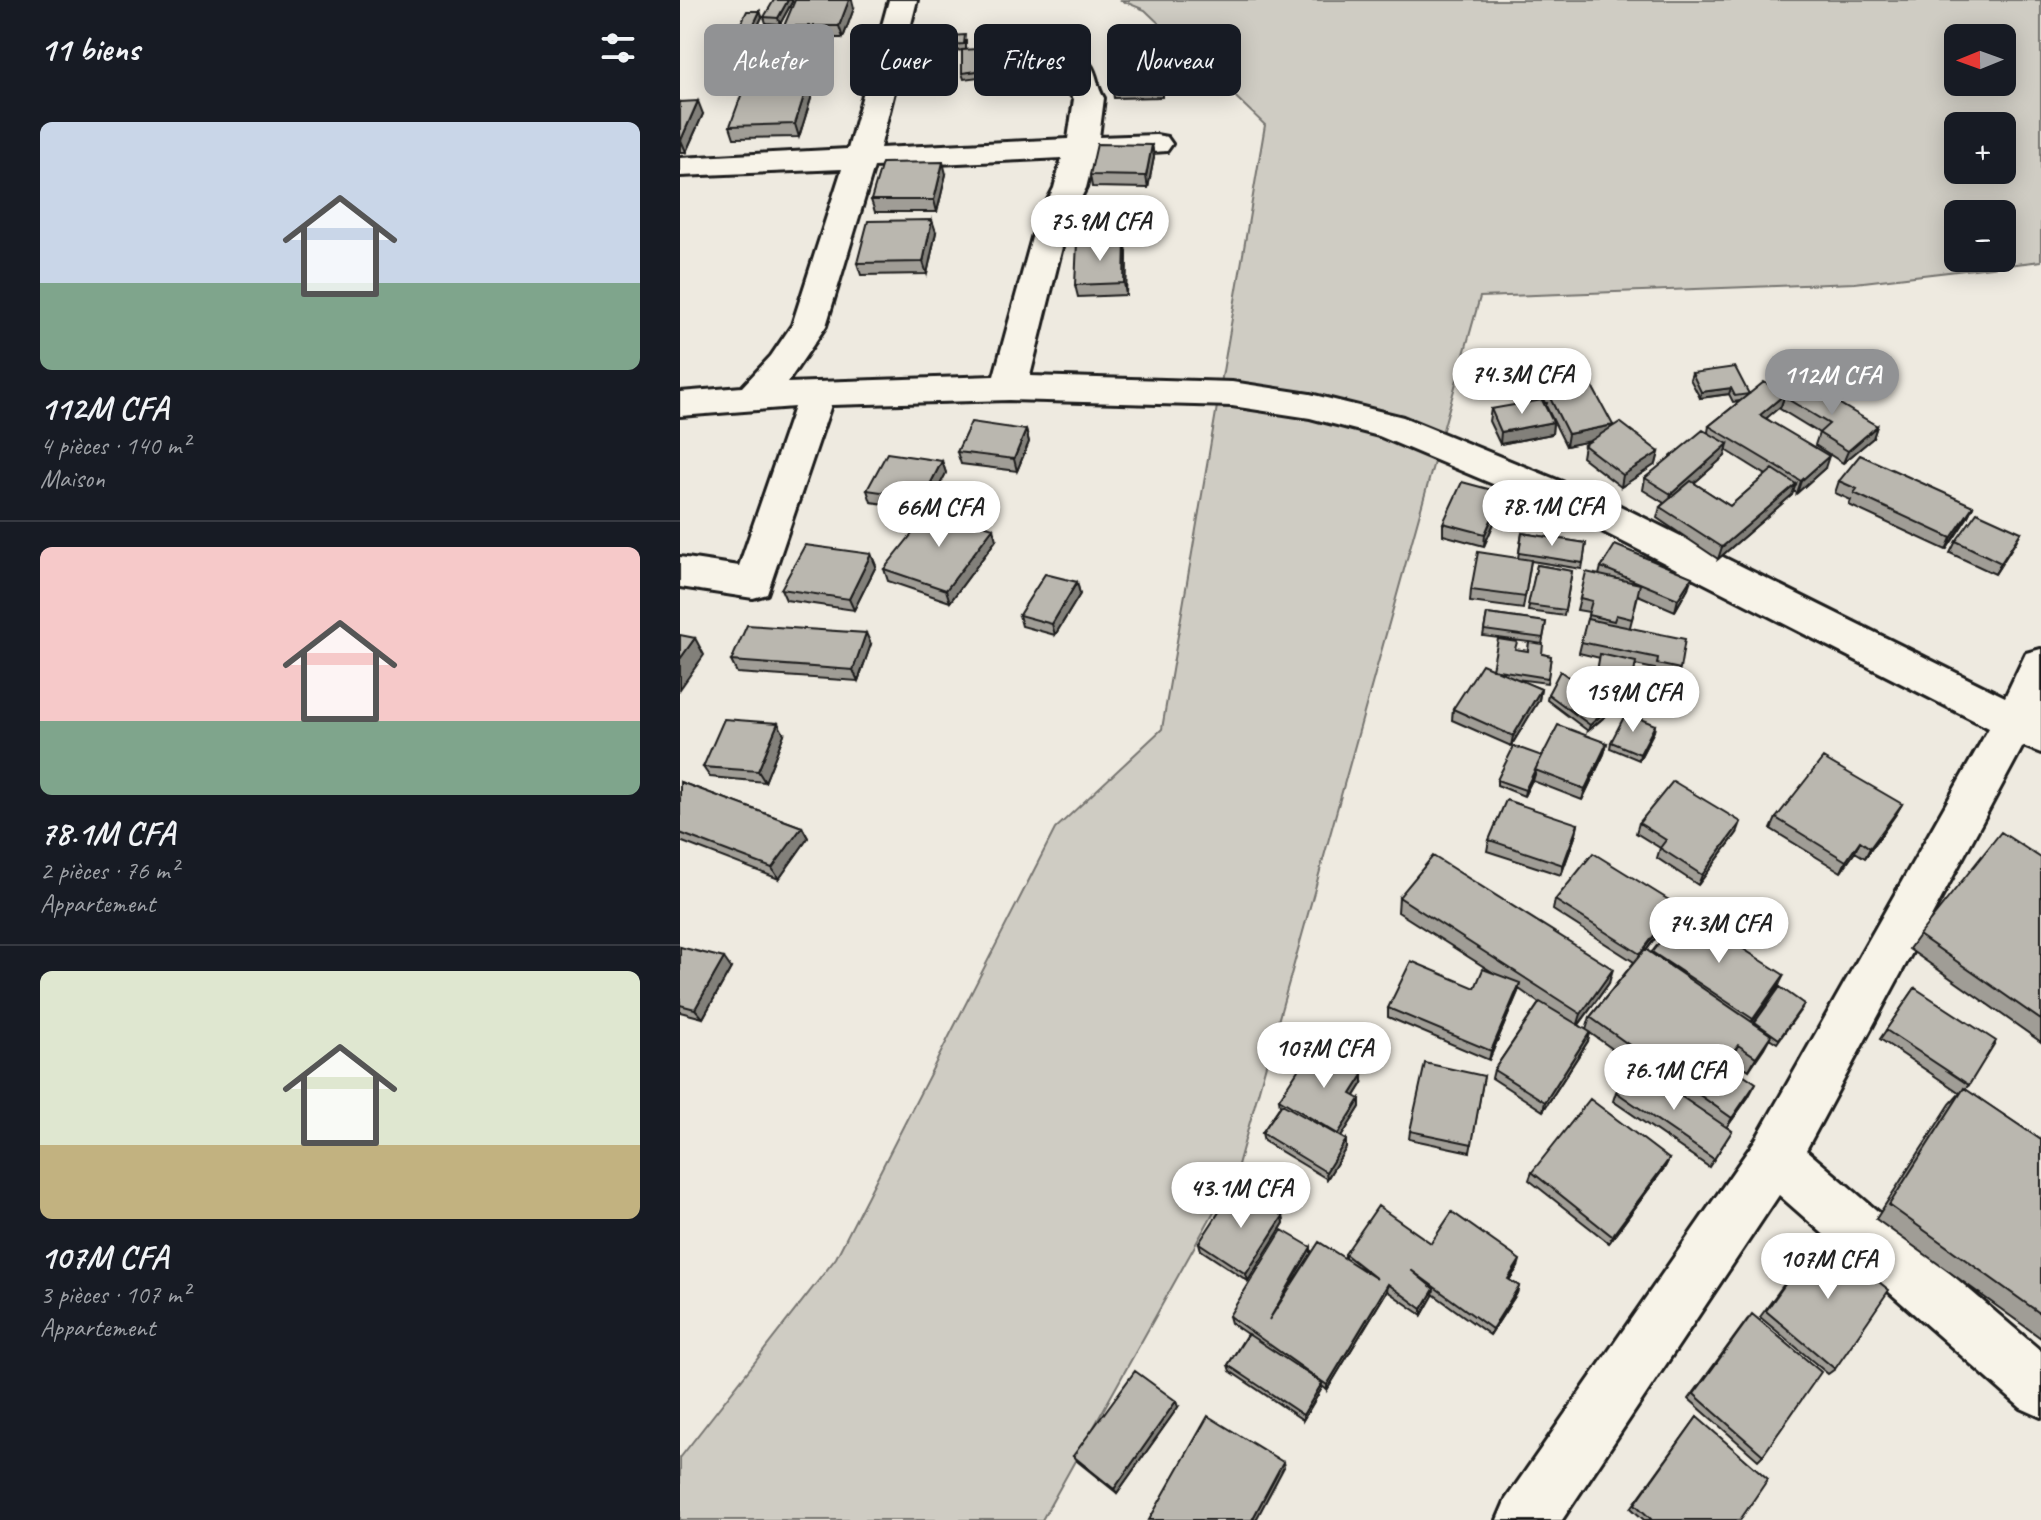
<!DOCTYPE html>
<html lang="fr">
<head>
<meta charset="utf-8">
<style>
  :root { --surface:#171b24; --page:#20242c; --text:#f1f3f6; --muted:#9ea1a6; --line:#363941; --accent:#919294 }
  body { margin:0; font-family:Caveat,sans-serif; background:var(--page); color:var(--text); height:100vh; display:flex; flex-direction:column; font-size:30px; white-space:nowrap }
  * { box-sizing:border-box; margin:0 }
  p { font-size:26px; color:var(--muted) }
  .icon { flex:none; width:44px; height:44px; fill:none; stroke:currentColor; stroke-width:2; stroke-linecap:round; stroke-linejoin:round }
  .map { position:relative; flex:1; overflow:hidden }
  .side { display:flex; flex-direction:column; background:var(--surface); width:680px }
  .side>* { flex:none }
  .hud { position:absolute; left:24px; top:24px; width:760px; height:72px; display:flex; gap:16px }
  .needle { width:52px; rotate:269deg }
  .buttons { position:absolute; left:1264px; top:24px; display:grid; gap:16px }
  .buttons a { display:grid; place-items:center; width:72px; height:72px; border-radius:12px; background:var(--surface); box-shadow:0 4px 20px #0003; font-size:40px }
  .price { position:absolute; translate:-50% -68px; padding:0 18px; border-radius:28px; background:#fff; color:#222; font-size:26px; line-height:52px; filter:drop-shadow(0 2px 4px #0008) }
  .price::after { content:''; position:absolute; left:50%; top:48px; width:24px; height:18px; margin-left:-12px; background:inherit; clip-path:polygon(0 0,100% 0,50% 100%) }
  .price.active { background:var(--accent); color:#fff }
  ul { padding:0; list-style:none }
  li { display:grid; align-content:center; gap:16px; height:424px; padding:0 40px }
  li+li { border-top:2px solid var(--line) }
  li span { display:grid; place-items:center; height:248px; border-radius:12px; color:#555 }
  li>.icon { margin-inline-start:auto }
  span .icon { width:144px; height:144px; fill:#fffc; stroke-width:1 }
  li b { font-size:34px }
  h2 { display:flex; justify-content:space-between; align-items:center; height:96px; padding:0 40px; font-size:34px }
  .tag { padding:0 28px; border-radius:12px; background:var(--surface); box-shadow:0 4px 20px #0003; font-size:28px; line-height:72px }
  .tag.active { background:var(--accent); color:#fff }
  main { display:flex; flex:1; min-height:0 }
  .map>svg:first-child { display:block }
</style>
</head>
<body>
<main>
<section class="side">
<h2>11 biens<svg class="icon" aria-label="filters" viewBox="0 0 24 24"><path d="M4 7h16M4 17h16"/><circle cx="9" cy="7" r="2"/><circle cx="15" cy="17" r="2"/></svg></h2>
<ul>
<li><span style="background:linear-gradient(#c9d6e8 65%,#7fa58c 0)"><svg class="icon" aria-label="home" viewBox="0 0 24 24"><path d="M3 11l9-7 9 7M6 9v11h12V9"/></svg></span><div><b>112M CFA</b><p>4 pièces · 140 m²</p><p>Maison</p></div></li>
<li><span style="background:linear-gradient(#f6c9c9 70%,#7fa58c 0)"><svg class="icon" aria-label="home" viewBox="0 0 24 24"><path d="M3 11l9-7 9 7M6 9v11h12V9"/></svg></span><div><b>78.1M CFA</b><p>2 pièces · 76 m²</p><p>Appartement</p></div></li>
<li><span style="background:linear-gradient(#dfe7d0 70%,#c2b280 0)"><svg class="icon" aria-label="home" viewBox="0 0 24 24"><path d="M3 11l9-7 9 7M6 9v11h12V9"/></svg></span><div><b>107M CFA</b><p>3 pièces · 107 m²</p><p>Appartement</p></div></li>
</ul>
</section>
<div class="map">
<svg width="1361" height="1520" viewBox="0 0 1361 1520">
  <rect width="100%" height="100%" fill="#eeeae0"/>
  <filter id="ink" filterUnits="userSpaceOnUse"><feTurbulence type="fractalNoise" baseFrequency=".0125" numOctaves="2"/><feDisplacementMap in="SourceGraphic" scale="16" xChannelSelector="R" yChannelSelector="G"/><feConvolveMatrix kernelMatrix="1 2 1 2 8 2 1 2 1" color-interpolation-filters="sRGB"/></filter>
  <g filter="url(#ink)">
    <!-- green -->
    <path fill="#cfccc3" stroke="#767470" stroke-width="2" fill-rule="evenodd" d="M440,0h921v261l-186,22 -375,14 -244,875 -194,348h-362v-62l156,-200 219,-429 107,-100 103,-604 -120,-115zM1278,38h44v44h-44zM1278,126h44v44h-44zM1278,214h44v44h-44z"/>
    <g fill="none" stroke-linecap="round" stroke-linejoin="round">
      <!-- minor casing -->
      <g stroke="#1c1c1c" stroke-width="6">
        <path id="minor" d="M209,0h28l-37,148 188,-9 6,-40c-9,-10 -12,-24 -4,-35l10,-3 10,3c8,11 6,22 14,34l-5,39 57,-2 11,2 5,7 -5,7 -73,5 -8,32 -18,35 -38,153 202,6 78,12 93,23 213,87 389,193 21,-44 15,-4v104l-18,-7 -217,404 235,201v66l-20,-9 -242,-213 -217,325h-65l9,-21 250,-360 233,-411 -401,-204 -209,-88 -69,-18 -78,-12 -223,-6 -178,5 -64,189 -14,4 -73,-11v-30l59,9 55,-159 -114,9v-24l62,-5 29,-31 21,-31 50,-156 -162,7v-18l168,-9zM382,158l-8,30 -18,35 -42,153 -207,7 39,-57 48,-159z"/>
      </g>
      <!-- minor -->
      <use href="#minor" fill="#f7f3e8" fill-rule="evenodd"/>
    </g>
    <!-- wall -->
    <path fill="#a09d96" stroke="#1c1c1c" stroke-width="2" fill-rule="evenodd" d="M112,2l-12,22 -14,-1 -2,-6z
      M174,8l-11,30h-56l-3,-12z
      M80,11l2,6 -13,28h-14l-2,-6z
      M365,38l-1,9 -56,2 -1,-6z
      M286,41v9l-45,3 -2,-6z
      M78,54l-10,22h-24l-2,-6z
      M298,55l1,22 -15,2 -2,-6z
      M236,59v17l-19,2 -2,-6z
      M346,66l-3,8h-14l-1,-6z
      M383,66l-1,7 -28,1 -1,-6z
      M247,75l26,7 -2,5h-25l-1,-6z
      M482,80v17l-48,1 -1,-6z
      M133,92l-14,45 -65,1 -4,-12z
      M0,102l23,12 -17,38h-6z
      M472,145l2,12 -6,31 -56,-1 -2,-12z
      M266,174l-9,38h-62l-4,-12z
      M256,232l-9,42 -66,1 -4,-12z
      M447,252l-1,43 -48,2 -3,-12z
      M1012,373l57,21h36l-4,12 -15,12 59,50 -28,25 -4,-2 -1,4 -74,64 -61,-41 3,-11 4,-4 -21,-13 2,-12 63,-46 1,-6 31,-25 -7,1 -4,-8 -29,4 -10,-19zM1046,450l40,25 -36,31 -36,-23 31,-27z
      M859,383l50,3 23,41 47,25 -3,12 -35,23 -39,-30 2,-12 5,-4 -23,5 -20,-40 1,-3h-2l-7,-14z
      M1104,397l93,29 -4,12 -30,25 -28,-18 4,-12 -39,-24z
      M811,409l62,13 -1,12 -52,10 -11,-23z
      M346,430l3,12 -12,29 -56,-7 -4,-12z
      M262,461l4,12 -19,37 -56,-8 -4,-12z
      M1159,481l134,25 -6,12 -21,32 -97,-45 2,-5 -16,-7z
      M822,505l-18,41 -41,-11v-12z
      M1341,532l-26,42 -45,-21 6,-12z
      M842,533l64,10 -4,26 -51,-8 -8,48 -53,-7 1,-12 47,-32z
      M316,540l-46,62 -62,-21 -4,-12z
      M191,554l5,12 -22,44 -68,-10 -5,-11z
      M857,565l35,6 -8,45 -36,-5z
      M921,567l87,21 -13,23 -37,-16 -8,32 50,42 -4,11 -22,-5 1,-6 -20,-4 -4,25 -36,-7 5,-25 -21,-5 10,-41 -12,-2 3,-12 19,-23z
      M397,582l3,12 -25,41 -33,-9 -3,-11z
      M807,614l59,8 -4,22v10l9,2 -4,27 -31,-4 25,10 -2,11 -28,46 -59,-26 1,-11 40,-41 23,-18 12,1 1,-9 -46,-6z
      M191,644l-13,37 -121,-8 -6,-12z
      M868,694l62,13 -1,6 -21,18 -41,-31z
      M975,725l-1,6 -15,29 -29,-12 1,-6z
      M104,734l-19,48 -55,-5 -7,-10z
      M927,743l-3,11 -22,46 -49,-19 2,-7 -11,22 -27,-11v-5l45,-24z
      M0,782l122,45 6,11 -29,41 -99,-38z
      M1222,804l-6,10 -31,44 -10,-6 -14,20 -70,-43 5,-11z
      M959,823l98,10 -39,52 -41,-27 3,-10 -24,-15z
      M898,824l-2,10 -15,41 -74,-24 2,-11z
      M1361,858v184l-132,-93 10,-14z
      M719,897l210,86 -30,42 7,5 4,-13 44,-55 -81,-52 2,-10 122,5 -4,9 -26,36 5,4v-2l127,33 -27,37 2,1 26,-36 22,21 -25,35 -8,-5 -20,32 -17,-12 -5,6 22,32 -22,31 5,4 -23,36 -96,-66 3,-9 19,-27 -45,-32 -2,8 -45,70 -51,-33 2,-8 45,-67 -20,-14 -30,71 -101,-43v-9l87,-20 17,-16 -94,-60z
      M0,947l51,21 -28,50 -23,-6z
      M1235,988l54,97 -4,4 76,51v198l-165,-119 74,-115 10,-11 -80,-54z
      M804,1076l-14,76 -61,-13 1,-8z
      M683,1083l-8,13 5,11 -19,30 5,3v8l-19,31 -63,-38 -2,-8 18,-27 -1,-7z
      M989,1159l-4,8 -56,76 -80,-63 3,-8z
      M603,1216l1,7 -36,58 -47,-31 -2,-7z
      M1135,1242l20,127 -7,5 -68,-57z
      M751,1243l87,24 -9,13 10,6 -2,7 -27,42 -57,-41 -11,21 -35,-24 -60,99 -5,-4v2l-19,32 -73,-49 -2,-6 19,-31 -16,-11 -2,-7 82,-69v6l34,5v-4z
      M1067,1320l16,135 -5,5 -69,-61z
      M498,1407l-61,86 -40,-32 -4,-5z
      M1017,1417l43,103h-96l-13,-12z"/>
    <!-- shaded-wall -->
    <path fill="#82807a" stroke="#1c1c1c" stroke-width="2" d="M108,0h4v2l-12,22 -2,-6z
      M169,0h3l2,8 -11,30 -4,-12z
      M80,11l2,6 -13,28 -2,-6z
      M76,48l2,6 -10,22 -3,-6z
      M345,60l1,6 -3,8 -1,-6z
      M129,80l4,12 -14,45 -4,-13z
      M18,101l5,13 -17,38 -5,-12z
      M472,145l2,12 -6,31 -2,-12z
      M263,162l3,12 -9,38 -3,-12z
      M252,220l4,12 -9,42 -4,-12z
      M445,240l2,12 -1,43 -2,-12z
      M1051,388l-2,6 -29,4 1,-6z
      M1105,394l-4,12 -25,21 4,-12z
      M873,422l-1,12 -52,10 1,-12z
      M933,425l-3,12 -44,9 2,-12z
      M1197,426l-4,12 -30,25 5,-12z
      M346,430l3,12 -12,29 -3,-12z
      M1048,444l-3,12 -57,50 3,-12z
      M979,452l-3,12 -35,23 2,-12z
      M1149,456l-4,12 -28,25 4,-12z
      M262,461l4,12 -19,37 -4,-12z
      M1116,484l-4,11 -74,64 4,-12z
      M823,493l-1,12 -18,41 1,-12z
      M1293,506l-6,12 -21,32 5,-12z
      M313,528l3,12 -46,62 -4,-12z
      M1341,532l-6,11 -20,31 6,-11z
      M191,554l5,12 -22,44 -5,-11z
      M1012,577l-4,11 -13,23 3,-12z
      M397,582l3,12 -25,41 -3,-11z
      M186,633l5,11 -13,37 -5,-11z
      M15,638l9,17 -24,34v-30z
      M861,689l-2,11 -28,46 2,-10z
      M930,707l-1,6 -21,18 2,-6z
      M98,723l6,11 -19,48 -7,-11z
      M975,725l-1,6 -15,29 1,-6z
      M927,743l-3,11 -22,46 3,-11z
      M862,756l-7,18 -11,22 1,-6z
      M1222,804l-6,10 -31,44 5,-10z
      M1061,822l-4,11 -39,52 4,-10z
      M898,824l-2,10 -15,41 2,-10z
      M122,827l6,11 -29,41 -7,-11z
      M1180,841l-5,11 -14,20 5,-11z
      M997,905l-4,9 -37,50 4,-10z
      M44,958l7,10 -28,50 -8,-9z
      M933,969l-4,14 -32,44 4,-13z
      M1104,975l-5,10 -31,43 5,-9z
      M840,983l-2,9 -29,68 2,-9z
      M910,1032l-2,9 -45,70 2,-9z
      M1091,1035l-7,13 -15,22 7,-13z
      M1058,1045l-6,13 -13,17 6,-13z
      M683,1075v8l-12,19v-8z
      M1076,1083l-7,13 -24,34 7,-12z
      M680,1099v8l-22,35v-8z
      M666,1140v8l-19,31 -1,-7z
      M989,1159l-4,8 -56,76 3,-7z
      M603,1216l1,7 -36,58 -2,-7z
      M631,1247v7l-42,66z
      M840,1260l-2,7 -12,18 2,-6z
      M708,1284l-1,7 -60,99v-5z
      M839,1286l-2,7 -27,42 2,-6z
      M754,1289l-1,7 -11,19v-6z
      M642,1383v5l-19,32v-5z
      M496,1401l2,6 -61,86 -3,-4z
      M603,1462l1,5 -28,53h-4z"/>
    <!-- building -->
    <path fill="#bab7af" stroke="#1c1c1c" stroke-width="2" d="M94,0h14l-10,18 -14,-1z
      M115,0h54l-10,26h-55z
      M67,11h13l-13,28h-14z
      M364,32l-1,9 -56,2 1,-9z
      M285,35l-1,9 -45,3 1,-9z
      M53,48h23l-11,22h-23z
      M297,49v22l-15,2v-23z
      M234,53v17l-19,2v-17z
      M331,59l14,1 -3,8h-14z
      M382,59l-1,8 -28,1 1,-8z
      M247,75l24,1 -1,5h-25z
      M129,80l-14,44 -65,2 16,-44z
      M482,80l-1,11 -48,1 1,-11z
      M18,101l-17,39h-1v-38z
      M417,144l55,1 -6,31 -56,-1z
      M263,162l-9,38h-63l11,-37z
      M252,220l-9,42 -66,1 11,-42z
      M445,240l-1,43 -49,2 2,-43z
      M1055,367l14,27 -14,2 -4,-8 -30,4 -9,-19z
      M904,376l5,10 -41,8v3h-2l-7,-14z
      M1084,382l21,12 -25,21 69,41 -28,25 -92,-55z
      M1123,382l74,44 -29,25 -29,-18 10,-9 -45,-27z
      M912,386l21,39 -45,9 -20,-40z
      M862,400l11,22 -52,10 -10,-23z
      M291,422l55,8 -12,29 -57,-7z
      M940,422l39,30 -36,23 -39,-30z
      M1023,430l25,14 -57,50 -26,-16z
      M207,453l55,8 -19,37 -56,-8z
      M1180,455l113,51 -22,32 -97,-45 3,-4 -18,-8z
      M1093,469l23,15 -74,63 -62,-40 31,-26 39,25z
      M782,482l41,11 -18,41 -42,-11z
      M252,509l61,19 -47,62 -62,-21z
      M1297,512l44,20 -20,31 -45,-22z
      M842,533l64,10 -3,20 -64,-10z
      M125,545l66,9 -22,45 -68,-10z
      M935,545l77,32 -14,22 -77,-32z
      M798,552l53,8 -6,37 -54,-7z
      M857,565l35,6 -7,39 -37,-5z
      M906,572l54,12 -8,35 -16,-4 -2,6 -26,-6 4,-14 -12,-3z
      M365,574l32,8 -25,42 -33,-9z
      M807,614l59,8 -3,16 -59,-8z
      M907,619l98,20 -5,30 -23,-5 1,-6 -77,-16z
      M67,625l119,8 -13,37 -122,-9z
      M0,635l15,3 -15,21z
      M818,639l19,3 -2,7 13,2 1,-9 14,2 -1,10 9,2 -3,22 -56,-9z
      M920,654l36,8 -4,22 -36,-7z
      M802,664l59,25 -28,47 -60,-27z
      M880,671l50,36 -20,18 -42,-31z
      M946,713l29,12 -15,29 -29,-12z
      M44,719l54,4 -20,48 -55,-4z
      M878,725l49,18 -22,46 -50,-19z
      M834,746l28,10 -17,34 -28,-10z
      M1143,758l79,46 -32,44 -10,-7 -14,20 -70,-43z
      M993,781l68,41 -39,53 -42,-27 6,-8 -27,-17z
      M0,782l122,45 -30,41 -92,-35z
      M826,800l72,24 -15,41 -74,-25z
      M1321,832l40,26v162l-122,-85z
      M913,853l84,52 -37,49 -85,-54z
      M753,856l180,113 -32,45 -182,-117z
      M1004,911l100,64 -31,44 -101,-67z
      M0,947l44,11 -29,51 -15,-4z
      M965,949l126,86 -15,22 -18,-12 -13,17 31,21 -24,35 -142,-101z
      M731,961l64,27 8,-19 37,14 -29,68 -103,-43z
      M1100,987l24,17 -25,35 -24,-17z
      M1235,988l81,53 -27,44 -83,-55z
      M860,1002l50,30 -45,70 -51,-32z
      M633,1047l50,28 -12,19 9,5 -22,35 -59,-35z
      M745,1063l59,13 -12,68 -62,-13z
      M955,1065l97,66 -18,28 -98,-67z
      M1284,1088l77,52v174l-152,-109z
      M910,1099l79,60 -57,77 -80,-64z
      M602,1104l64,36 -20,32 -64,-39z
      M556,1186l47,30 -37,58 -47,-31z
      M698,1206l53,37 21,-31 68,48 -12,19 11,7 -27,43 -81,-59 23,19 -12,20 -34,-25 -61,101 -98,-69 53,-86 29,17 -42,73 50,-78 58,37 -32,-25z
      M1140,1235l69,55 -54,79 -69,-58z
      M1072,1314l69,58 -58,83 -69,-61z
      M568,1334l74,49 -19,32 -75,-50z
      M455,1371l41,30 -62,88 -41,-33z
      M528,1416l75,46 -31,58h-103z
      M1017,1417l71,62 -28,41h-88l-17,-16z"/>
  </g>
</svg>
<div class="buttons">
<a><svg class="needle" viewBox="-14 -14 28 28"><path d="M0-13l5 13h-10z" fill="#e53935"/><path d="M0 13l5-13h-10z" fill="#9ea1a6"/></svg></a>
<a>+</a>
<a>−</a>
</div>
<b class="price" style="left:420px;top:263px">75.9M CFA</b>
<b class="price" style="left:842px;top:416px">74.3M CFA</b>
<b class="price active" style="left:1152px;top:417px">112M CFA</b>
<b class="price" style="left:872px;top:548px">78.1M CFA</b>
<b class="price" style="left:259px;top:549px">66M CFA</b>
<b class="price" style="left:953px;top:734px">159M CFA</b>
<b class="price" style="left:1039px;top:965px">74.3M CFA</b>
<b class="price" style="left:644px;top:1090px">107M CFA</b>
<b class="price" style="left:994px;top:1112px">76.1M CFA</b>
<b class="price" style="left:561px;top:1230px">43.1M CFA</b>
<b class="price" style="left:1148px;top:1301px">107M CFA</b>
<div class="hud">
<a class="tag active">Acheter</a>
<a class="tag">Louer</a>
<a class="tag">Filtres</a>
<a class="tag">Nouveau</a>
</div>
</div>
</main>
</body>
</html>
